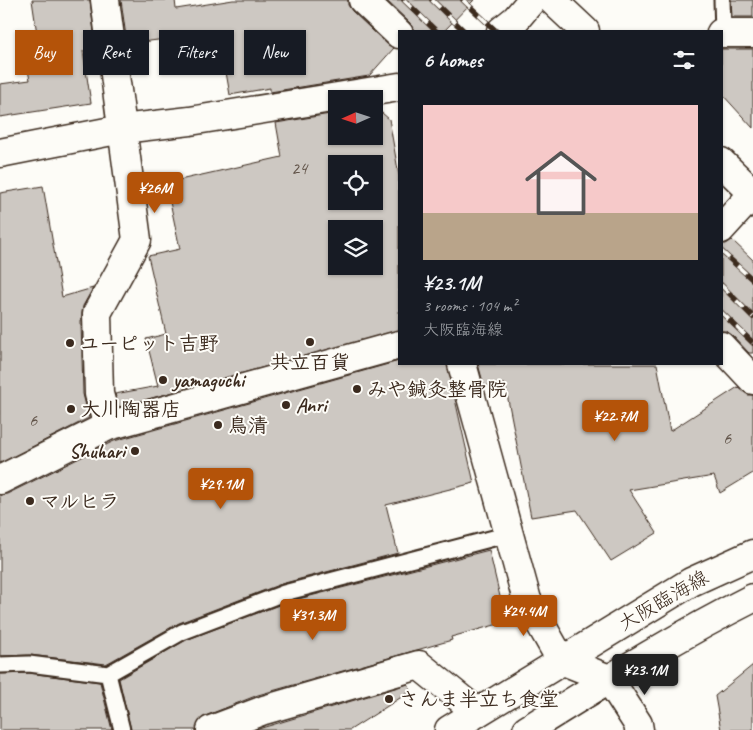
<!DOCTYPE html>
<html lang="en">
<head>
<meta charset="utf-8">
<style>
  :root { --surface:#171b24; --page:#20242c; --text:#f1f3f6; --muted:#9ea1a6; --accent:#b45309 }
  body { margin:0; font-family:Caveat,"Klee One",sans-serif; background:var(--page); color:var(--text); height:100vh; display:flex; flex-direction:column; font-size:19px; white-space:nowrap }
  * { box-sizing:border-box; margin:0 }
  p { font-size:16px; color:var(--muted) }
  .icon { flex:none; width:28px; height:28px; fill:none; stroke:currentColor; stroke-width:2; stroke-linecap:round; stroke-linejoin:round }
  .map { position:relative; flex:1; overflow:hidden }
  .drawer { position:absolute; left:398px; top:30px; width:325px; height:335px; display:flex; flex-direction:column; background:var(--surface); border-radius:0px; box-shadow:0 1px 4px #0004 }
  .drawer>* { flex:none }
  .top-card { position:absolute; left:15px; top:30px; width:308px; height:45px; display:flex; gap:10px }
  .needle { width:32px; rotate:267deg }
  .controls { position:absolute; left:328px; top:90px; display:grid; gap:10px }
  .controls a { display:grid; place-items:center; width:55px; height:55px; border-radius:0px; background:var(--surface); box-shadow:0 1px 4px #0004; font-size:25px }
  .price { position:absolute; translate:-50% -42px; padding:0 11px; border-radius:5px; background:var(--accent); color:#fff; font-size:16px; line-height:32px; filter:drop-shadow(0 1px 2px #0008) }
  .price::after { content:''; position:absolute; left:50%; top:30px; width:15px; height:11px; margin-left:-8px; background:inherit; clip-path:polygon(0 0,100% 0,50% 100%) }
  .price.current { background:#222; color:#fff }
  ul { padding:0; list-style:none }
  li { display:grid; align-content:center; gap:10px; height:265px; padding:0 25px }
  li span { display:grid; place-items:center; height:155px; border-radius:0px; color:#555 }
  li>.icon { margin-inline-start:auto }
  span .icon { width:90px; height:90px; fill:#fffc; stroke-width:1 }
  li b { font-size:21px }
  h2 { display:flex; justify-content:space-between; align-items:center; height:60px; padding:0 25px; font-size:21px }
  .chip { padding:0 18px; border-radius:0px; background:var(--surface); box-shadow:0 1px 4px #0004; font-size:18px; line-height:45px }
  .chip.current { background:var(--accent); color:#fff }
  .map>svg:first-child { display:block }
</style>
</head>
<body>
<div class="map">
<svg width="753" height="730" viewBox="0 0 753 730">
  <rect width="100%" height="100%" fill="#fdfcf7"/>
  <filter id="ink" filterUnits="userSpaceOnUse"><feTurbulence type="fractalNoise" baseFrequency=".02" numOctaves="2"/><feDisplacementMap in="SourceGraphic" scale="10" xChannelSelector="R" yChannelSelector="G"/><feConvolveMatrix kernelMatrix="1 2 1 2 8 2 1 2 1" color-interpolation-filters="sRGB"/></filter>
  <g filter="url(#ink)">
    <!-- building -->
    <path fill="#cdc8c2" stroke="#3b2a1e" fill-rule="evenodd" d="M32,0h58l6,49 -13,2 8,52 -91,14v-33l30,-4 -2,-10 14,-2z
      M121,0h54l1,9 57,-9h115v5l4,6 36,34 6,3 -25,28 -99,16v-4l-40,7 -11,-63 -92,12z
      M386,0h88l-30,31h-30l-4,-8z
      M731,0h22v17h-21z
      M721,49h32v79l-32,-35z
      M374,107h1l14,12 10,57v154l-280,77 -4,-13 43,-8 -12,-47 20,-5 -18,-78 32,-7 -14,-66 116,-26 -6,-34 60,-10v23h38zM336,164h38v37h-38zM336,229h38v37h-38z
      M43,186l19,111 31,-9 -10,18 -2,16 2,72 6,24 -89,45v-270z
      M732,240l21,20v93h-4l-17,-18 -6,-4h-5v-87h5z
      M399,361v3h48l27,119 -88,22 12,48 -117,31 -102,39 -73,41 -76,-9 -30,1v-161l7,-1 107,-53z
      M478,364h179l13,67 68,-44 10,8h5v78l-33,20 -6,-17 -85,14 28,43 -46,28 -34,-51 -46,7 -26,-133 -21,2z
      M489,550l17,72 -55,15 1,3 -194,55 -53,21 -6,5 -3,9h-65l-12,-51 67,-39 101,-38z
      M753,665v65h-32l-6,-34z
      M29,673l71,9 12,48h-112v-56z
      M408,684l3,7 -61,39h-95z"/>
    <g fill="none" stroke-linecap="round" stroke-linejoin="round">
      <!-- lane casing -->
      <g stroke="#3b2a1e" stroke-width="19">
        <path id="lane" d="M722,0l1,32
          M0,665l29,-1 79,10 74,-42 102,-39 225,-59
          M108,674l14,56"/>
      </g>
      <!-- street casing -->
      <g stroke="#3b2a1e" stroke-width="31">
        <path id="street" d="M105,0l32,240 -40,73 2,81 9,32
          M363,0l36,34
          M501,31l15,-12 16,-19
          M721,33h32
          M0,153l122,-24 68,-8 209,-34
          M721,229l32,-35
          M721,346l32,34
          M462,364l65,236 34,60 48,19 29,45 1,6
          M0,480l108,-54 291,-81
          M211,730l53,-20 155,-45 58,47"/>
      </g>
      <!-- secondary casing -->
      <g stroke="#3b2a1e" stroke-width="31">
        <path id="secondary" d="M552,0l33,31
          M721,162l32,31"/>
      </g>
      <!-- primary casing -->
      <g stroke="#3b2a1e" stroke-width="31">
        <path id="primary" d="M449,730l242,-148 62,-28
          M527,730c74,-46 148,-93 226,-132"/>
      </g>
      <!-- lane -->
      <use href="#lane" stroke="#fdfcf7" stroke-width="15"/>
      <!-- street -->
      <use href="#street" stroke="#fdfcf7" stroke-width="28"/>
      <!-- secondary -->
      <use href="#secondary" stroke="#fdfcf7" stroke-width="28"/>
      <!-- primary -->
      <use href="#primary" stroke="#fdfcf7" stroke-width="28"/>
      <!-- rail casing -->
      <g stroke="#3b2a1e" stroke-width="5.5">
        <path id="rail" d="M404,0l32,31
          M432,0l32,31
          M463,0l33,31
          M721,251l32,29
          M721,285l32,32
          M721,312l32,31"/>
      </g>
      <!-- rail -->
      <use href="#rail" stroke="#fdfcf7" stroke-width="4" stroke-dasharray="11" stroke-linecap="butt"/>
    </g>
  </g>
  <!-- markers -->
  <g fill="#3b2a1e" stroke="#fdfcf7" stroke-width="2">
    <circle cx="310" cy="342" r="5"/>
    <circle cx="70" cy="343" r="5"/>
    <circle cx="163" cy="380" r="5"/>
    <circle cx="357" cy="389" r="5"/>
    <circle cx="286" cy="405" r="5"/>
    <circle cx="71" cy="409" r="5"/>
    <circle cx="218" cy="425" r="5"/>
    <circle cx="135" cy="451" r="5"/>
    <circle cx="30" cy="501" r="5"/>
    <circle cx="389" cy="699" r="5"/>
  </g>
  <g text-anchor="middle" stroke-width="4" stroke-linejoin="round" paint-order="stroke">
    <!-- number labels -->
    <g font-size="18" fill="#605247">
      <text x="299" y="174">24</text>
      <text x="33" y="426">6</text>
      <text x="727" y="444">6</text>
    </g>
    <!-- poi labels -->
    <g font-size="20" font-weight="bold" fill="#3b2a1e" stroke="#fdfcf7" text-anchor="start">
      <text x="80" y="350">ユーピット吉野</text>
      <text x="310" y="369" text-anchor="middle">共立百貨</text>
      <text x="173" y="387">yamaguchi</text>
      <text x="367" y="396">みや鍼灸整骨院</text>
      <text x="296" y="412">Anri</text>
      <text x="81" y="416">大川陶器店</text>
      <text x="228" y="432">鳥清</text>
      <text x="125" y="458" text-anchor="end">Shuhari</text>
      <text x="40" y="508">マルヒラ</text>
      <text x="399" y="706">さんま半立ち食堂</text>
    </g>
    <!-- street labels -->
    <g font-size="20" fill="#3b2a1e" stroke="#fdfcf7">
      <text transform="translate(663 600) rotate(-30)" y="7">大阪臨海線</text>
    </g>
  </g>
</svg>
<div class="controls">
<a><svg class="needle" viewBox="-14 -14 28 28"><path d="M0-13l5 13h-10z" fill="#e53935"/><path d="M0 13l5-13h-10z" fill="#9ea1a6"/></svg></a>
<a><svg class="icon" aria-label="locate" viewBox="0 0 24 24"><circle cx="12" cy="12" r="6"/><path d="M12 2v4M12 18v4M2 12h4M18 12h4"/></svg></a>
<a><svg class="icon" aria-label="layers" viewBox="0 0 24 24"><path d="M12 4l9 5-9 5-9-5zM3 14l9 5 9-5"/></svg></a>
</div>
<b class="price" style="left:155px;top:214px">¥26M</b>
<b class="price" style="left:615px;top:442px">¥22.7M</b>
<b class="price" style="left:221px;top:510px">¥29.1M</b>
<b class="price" style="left:524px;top:637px">¥24.4M</b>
<b class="price" style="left:313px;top:641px">¥31.3M</b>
<b class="price current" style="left:645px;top:696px">¥23.1M</b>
<div class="top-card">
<a class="chip current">Buy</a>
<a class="chip">Rent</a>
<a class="chip">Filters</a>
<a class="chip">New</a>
</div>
<section class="drawer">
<h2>6 homes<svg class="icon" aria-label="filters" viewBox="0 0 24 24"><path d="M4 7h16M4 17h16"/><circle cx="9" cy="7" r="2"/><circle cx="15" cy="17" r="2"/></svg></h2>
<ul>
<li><span style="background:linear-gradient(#f6c9c9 70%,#b9a48a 0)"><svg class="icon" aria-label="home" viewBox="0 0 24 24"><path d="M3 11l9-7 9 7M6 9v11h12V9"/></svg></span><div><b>¥23.1M</b><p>3 rooms · 104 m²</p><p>大阪臨海線</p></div></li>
</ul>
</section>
</div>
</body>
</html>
